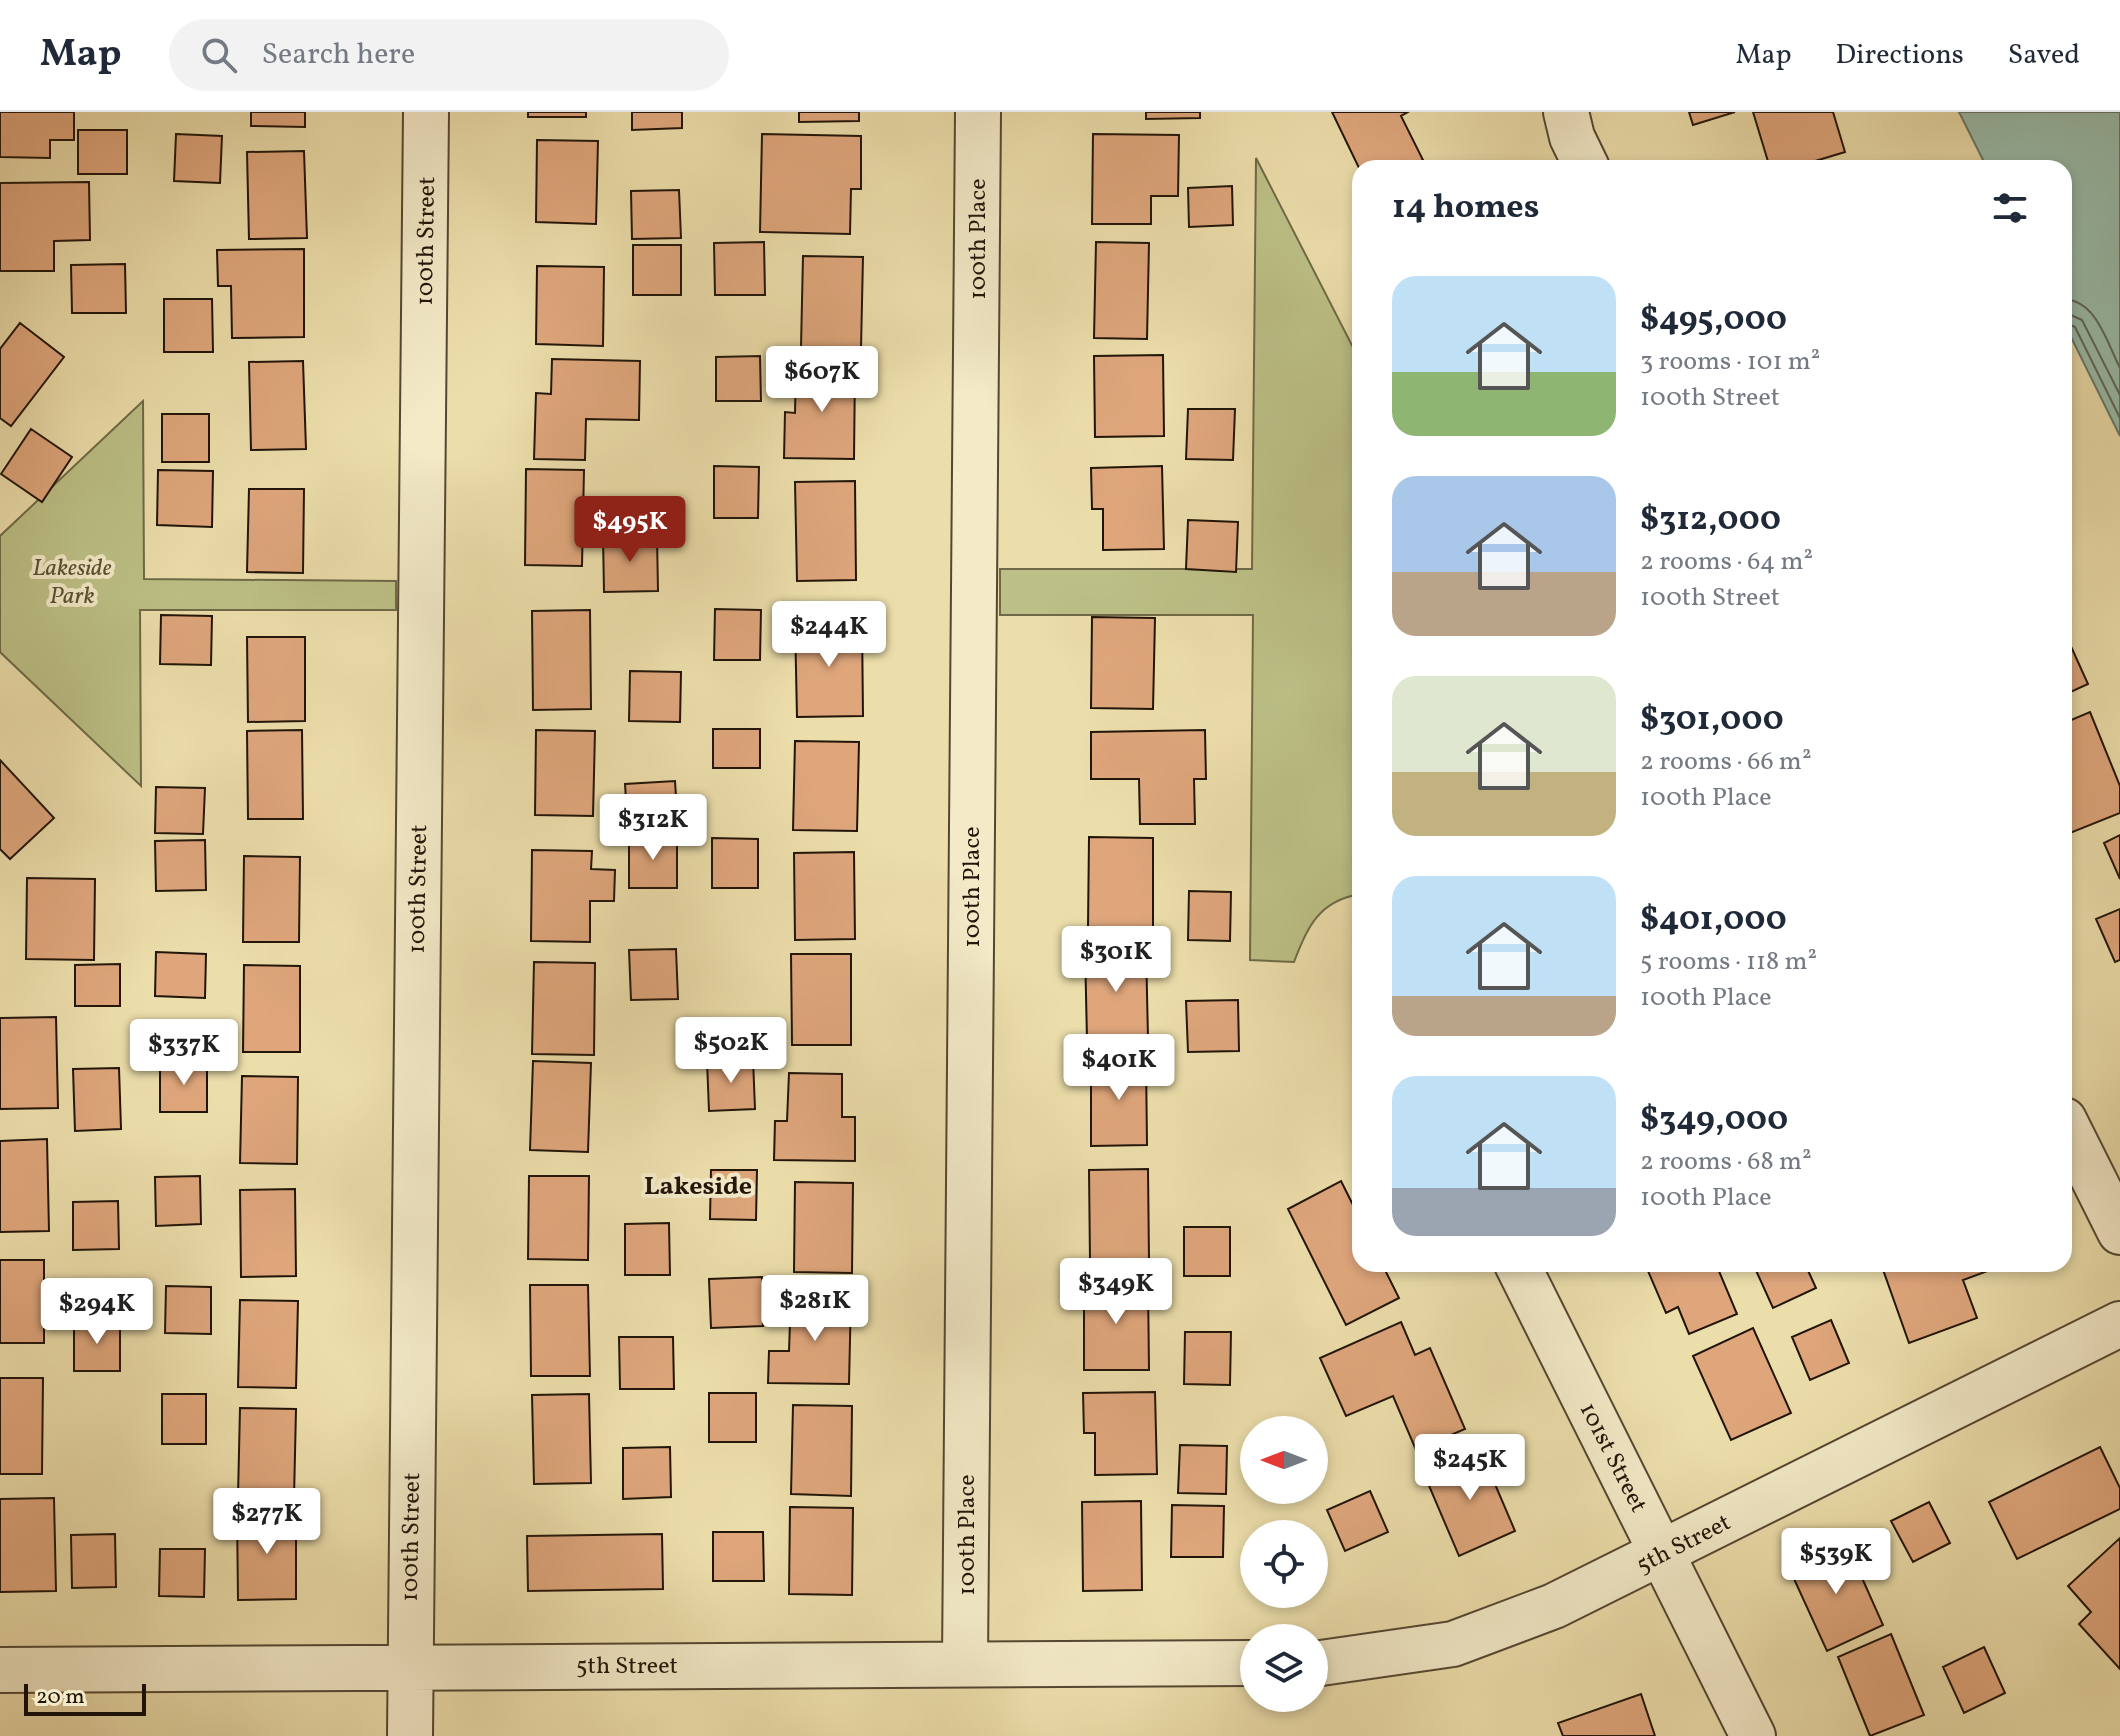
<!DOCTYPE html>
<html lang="en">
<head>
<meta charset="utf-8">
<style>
  :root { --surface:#fff; --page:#f2f2f3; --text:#1f2937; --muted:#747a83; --line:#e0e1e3; --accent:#8f2418 }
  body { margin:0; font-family:Vollkorn,serif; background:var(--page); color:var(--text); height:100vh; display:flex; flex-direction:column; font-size:30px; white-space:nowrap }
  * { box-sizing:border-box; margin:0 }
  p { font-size:26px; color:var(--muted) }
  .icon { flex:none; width:44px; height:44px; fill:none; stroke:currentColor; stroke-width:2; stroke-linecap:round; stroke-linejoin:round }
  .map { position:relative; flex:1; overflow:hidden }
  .side { position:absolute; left:1352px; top:48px; width:720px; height:1112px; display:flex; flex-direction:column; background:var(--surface); border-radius:24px; box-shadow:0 4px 12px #0003 }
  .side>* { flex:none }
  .needle { width:52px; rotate:270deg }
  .fabs { position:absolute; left:1240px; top:1304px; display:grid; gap:16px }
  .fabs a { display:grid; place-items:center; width:88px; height:88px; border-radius:50%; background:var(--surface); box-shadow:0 4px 12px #0003; font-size:40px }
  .scale { position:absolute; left:24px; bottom:20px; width:122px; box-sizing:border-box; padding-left:8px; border:4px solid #211509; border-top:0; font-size:22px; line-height:28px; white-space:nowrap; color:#211509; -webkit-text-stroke:6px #f3eac8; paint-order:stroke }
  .price { position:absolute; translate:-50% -68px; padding:0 18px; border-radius:8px; background:#fff; color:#222; font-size:26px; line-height:52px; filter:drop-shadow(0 2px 4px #0008) }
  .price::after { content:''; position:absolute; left:50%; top:48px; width:24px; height:18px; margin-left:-12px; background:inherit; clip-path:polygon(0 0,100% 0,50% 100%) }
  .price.active { background:var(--accent); color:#fff }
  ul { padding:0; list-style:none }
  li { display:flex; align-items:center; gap:24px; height:200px; padding:0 40px }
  li span { display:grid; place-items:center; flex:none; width:224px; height:160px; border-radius:24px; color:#555 }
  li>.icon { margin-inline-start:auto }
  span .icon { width:96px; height:96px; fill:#fffc; stroke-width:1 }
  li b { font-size:34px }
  h2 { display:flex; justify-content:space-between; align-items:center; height:96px; padding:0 40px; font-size:34px }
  header { display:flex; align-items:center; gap:48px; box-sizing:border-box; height:112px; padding:0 40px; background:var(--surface); border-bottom:2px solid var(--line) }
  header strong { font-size:38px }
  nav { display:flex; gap:44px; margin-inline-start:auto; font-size:28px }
  .search { width:560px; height:72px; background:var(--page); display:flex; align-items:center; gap:20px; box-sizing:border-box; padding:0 28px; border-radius:44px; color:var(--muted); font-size:30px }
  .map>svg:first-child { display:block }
</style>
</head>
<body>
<header>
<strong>Map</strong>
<div class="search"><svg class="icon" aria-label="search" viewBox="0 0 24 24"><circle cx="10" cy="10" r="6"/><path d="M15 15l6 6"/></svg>Search here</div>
<nav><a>Map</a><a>Directions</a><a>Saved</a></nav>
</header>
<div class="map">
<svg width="2120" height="1624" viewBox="0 0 2120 1624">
  <rect width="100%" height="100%" fill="#ecdeab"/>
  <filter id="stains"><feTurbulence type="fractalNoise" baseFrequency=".0025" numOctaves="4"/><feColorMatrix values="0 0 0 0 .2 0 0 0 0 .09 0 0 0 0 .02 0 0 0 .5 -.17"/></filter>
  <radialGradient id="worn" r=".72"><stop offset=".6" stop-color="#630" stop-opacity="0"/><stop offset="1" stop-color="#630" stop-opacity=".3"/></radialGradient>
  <!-- green -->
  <path fill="#bcc086" stroke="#6e6a48" stroke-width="2" d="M1256,46l104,203v533c-41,7 -52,32 -66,68l-44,-2 3,-345h-253v-46h252z
    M143,289l1,178 252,2v29h-256l1,176 -141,-134v-116z"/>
  <!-- water -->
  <path fill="#99bcaa" stroke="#69796a" stroke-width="2" d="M1959,0h161v324l-56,-113v-155h-77z"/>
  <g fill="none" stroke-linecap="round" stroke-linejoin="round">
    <!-- shore -->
    <path stroke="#5d685a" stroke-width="2" d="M2064,187c33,2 43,44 56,69
      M2064,200l18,8 38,75
      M2064,210l11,5 45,91"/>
  </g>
  <!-- building -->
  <path fill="#dfa67c" stroke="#211509" stroke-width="2" d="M0,0h74v28h-24v18l-50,-1z
    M251,0h54v15l-54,-1z
    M528,0h58v5h-58z
    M632,0h50v16l-50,2z
    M799,0h60v9l-60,1z
    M1146,0h54v6l-54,1z
    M1332,0h76l-7,4 22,44 -16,8 -47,2z
    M1689,0h46l-42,13z
    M1753,0h80l12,40 -53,16h-22z
    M78,18h49v44h-49z
    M176,22l46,2 -2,47 -46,-2z
    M762,22l99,2v53h-10l-1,45 -90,-2z
    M1093,22l86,1 -1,61h-27v28h-59z
    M537,28l61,1 -2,83 -60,-2z
    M304,39l3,87 -58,1 -2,-87z
    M89,70l1,58 -36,1v30h-54v-88z
    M1232,74l1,39 -44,2 -1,-39z
    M679,78l2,48 -49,1 -1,-48z
    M764,130l1,53h-50l-1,-52z
    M1096,130l53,1 -2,96 -53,-1z
    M633,133h48v50h-48z
    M304,137v88l-72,1 -1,-52h-13l-1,-36z
    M803,144l60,1 -2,91 -60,-1z
    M125,152l1,49h-54l-1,-48z
    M537,154l67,1 -1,79 -67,-2z
    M164,187h48l1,53h-49z
    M20,211l44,34 -53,69 -11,-8v-69z
    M1163,243l1,81 -69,1 -1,-81z
    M760,244l1,45h-45v-44z
    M552,247l88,2 -1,59 -53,-1 -1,41 -51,-1 2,-66 15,1z
    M303,249l3,88 -55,1 -2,-88z
    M796,254l59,1 -1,92 -70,-1 1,-46 10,1z
    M1188,297h47l-2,51 -47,-1z
    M162,302h47v48h-47z
    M31,317l41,28 -30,45 -41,-28z
    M714,354l45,1 -1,51h-44z
    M1162,354l2,83 -61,1v-41h-11l-1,-41z
    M526,357l58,1 -2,96 -57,-1z
    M158,358l55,1 -1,56 -55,-2z
    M855,369l1,99 -59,1 -2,-99z
    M249,377h55l-1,84 -56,-1z
    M1188,408l50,2 -2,50 -50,-3z
    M603,424h54l1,55 -54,1z
    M715,497l46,1 -1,50h-46z
    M590,498l1,99 -58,1 -1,-99z
    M161,503l51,1 -1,49 -51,-1z
    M1092,505l63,1 -2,91 -62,-1z
    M862,509l1,95 -66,1 -2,-95z
    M2064,519l24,53 -24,11z
    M247,525h58v84l-57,1z
    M630,559l51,1 -1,50 -51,-1z
    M2090,600l30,74v27l-50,20 -6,-15v-95z
    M713,617h47v39h-47z
    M302,618l1,89h-55l-1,-88z
    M536,618l59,1 -2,85 -58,-1z
    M1205,618l1,49h-12l1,45h-55l-1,-45h-48v-47z
    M795,629l64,1 -2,89 -64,-1z
    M0,648l54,58 -44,41 -10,-10z
    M675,669l3,48 -50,3 -3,-48z
    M156,675l49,1 -2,46 -48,-1z
    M2120,723v44l-16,-36z
    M629,725h48v51h-48z
    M1089,725l64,1v90l-65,-1z
    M712,726l46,1v49h-46z
    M205,728l1,50 -50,1 -1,-50z
    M532,738l60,1 -1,18 24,1 -1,31h-24v41l-59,-1z
    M854,740l1,87 -60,1 -1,-87z
    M244,744l56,1 -1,85h-56z
    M27,766l68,1 -1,81 -68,-1z
    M1189,779l42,1 -1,49 -42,-1z
    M2120,797v51l-5,2 -19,-43z
    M1146,836l2,90 -61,2 -2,-91z
    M676,837l2,50 -47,1 -2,-50z
    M156,840l50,2 -1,44 -50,-2z
    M791,842h60v91h-59z
    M534,850l61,1 -1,92 -62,-1z
    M120,852v42h-45v-41z
    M244,853l56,1v86h-57z
    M1238,888l1,51 -51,1 -2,-51z
    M56,905l2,91 -58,1v-91z
    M753,947l2,50 -46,2 -2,-50z
    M1091,947h55l1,86 -56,1z
    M533,949l58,2 -3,89 -58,-2z
    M160,950h47v50h-47z
    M119,956l2,61 -46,2 -2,-62z
    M789,961l53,1v43h13v44l-81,-1 1,-39h12z
    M242,964l56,1 -1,87 -57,-1z
    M47,1027l2,92 -49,1v-91z
    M1148,1057l1,91 -59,1 -1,-91z
    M711,1058h46l-1,50 -46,-1z
    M200,1064l1,48 -45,2 -1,-49z
    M529,1064h60l-1,84 -60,-1z
    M1341,1069l19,38v45h22l17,34 -53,27 -58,-116z
    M795,1070l58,1 -1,90 -58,-1z
    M295,1077l1,87 -55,1 -1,-87z
    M118,1089l1,48 -46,1v-48z
    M669,1111l1,52h-45v-51z
    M1184,1115h46v49h-46z
    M0,1148h44v83h-44z
    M1645,1152h71l21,50 -48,20 -11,-27 -12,6z
    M1757,1152h48l11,24 -43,20 -19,-42z
    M1881,1152h119l1,2 -38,14 14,38 -68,25z
    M762,1165l1,49 -52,2 -2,-49z
    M1084,1170h64l1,88h-65z
    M530,1173h58l2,91h-59z
    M166,1174l45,1v47l-46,-1z
    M791,1183l60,1 -2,88 -81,-1 1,-32h20z
    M240,1188l58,1 -2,87 -58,-1z
    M120,1208v51h-46v-50z
    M1831,1208l18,43 -39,17 -18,-43z
    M1401,1210l14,33 15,-7 35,81 -49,21 -23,-54 -47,20 -26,-58z
    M1753,1216l38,85 -60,27 -38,-84z
    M1185,1220h46l-1,53 -46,-1z
    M619,1225h54l1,52h-54z
    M0,1266h43l-1,96h-42z
    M1155,1280l2,82 -62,1v-42h-11l-1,-40z
    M709,1281h47v49h-47z
    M162,1282h44v50h-44z
    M589,1282l2,89 -57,1 -2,-89z
    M793,1293l59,1 -1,90 -60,-2z
    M240,1296l56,1 -2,89 -56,-2z
    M1180,1333l47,1 -1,48 -48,-1z
    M670,1335l1,50 -48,2v-51z
    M2100,1335l20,41v21l-103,50 -28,-57z
    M1480,1337l35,82 -56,25 -35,-82z
    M1370,1379l18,41 -43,19 -18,-41z
    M54,1386l2,93 -56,1v-93z
    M1141,1389l1,89 -59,1 -1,-89z
    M1929,1390l21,41 -37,19 -22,-41z
    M1172,1393l52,1 -1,51h-52z
    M790,1395l63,1 -1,87 -63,-1z
    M237,1400h59v87l-58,1z
    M713,1420h50l1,49h-51z
    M115,1422l1,53 -44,1 -1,-53z
    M662,1422l1,55 -135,2 -1,-55z
    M2120,1426v131l-41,-45 12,-12 -23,-26z
    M1846,1430l37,83 -56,26 -38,-83z
    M160,1437h45l-1,48 -45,-1z
    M1891,1522l33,81 -54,21 -32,-79z
    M1984,1535l21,46 -41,20 -21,-46z
    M1641,1582l14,42h-92l-5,-13z"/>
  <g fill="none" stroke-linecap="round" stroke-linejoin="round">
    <!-- minor casing -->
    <g stroke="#544732" stroke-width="48">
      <path id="minor" d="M1566,0l6,25 15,31
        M2064,1008l56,112
        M1517,1152l236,472
        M965,1550l13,-1550
        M1314,1552l139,-20 101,-38 566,-282
        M0,1558l1254,-7
        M410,1624l16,-1624"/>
    </g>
    <!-- minor -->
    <use href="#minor" stroke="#f3eac8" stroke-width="44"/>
  </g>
  <g text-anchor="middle" stroke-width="8" stroke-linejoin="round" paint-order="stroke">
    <!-- street labels -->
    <g font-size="24" fill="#211509" stroke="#f3eac8">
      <text transform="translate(977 127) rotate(-90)" y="8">100th Place</text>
      <text transform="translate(425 129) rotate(-89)" y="8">100th Street</text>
      <text transform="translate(971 775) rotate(-90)" y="8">100th Place</text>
      <text transform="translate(417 777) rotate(-89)" y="8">100th Street</text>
      <text transform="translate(1614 1345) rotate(63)" y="8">101st Street</text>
      <text transform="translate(966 1423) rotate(-90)" y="8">100th Place</text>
      <text transform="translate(410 1425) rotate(-89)" y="8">100th Street</text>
      <text transform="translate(1683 1431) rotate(-27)" y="8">5th Street</text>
      <text x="627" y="1561">5th Street</text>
    </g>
    <!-- park labels -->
    <g font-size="24" font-style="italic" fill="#575135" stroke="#f3eac8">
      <text x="72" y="463">Lakeside<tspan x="72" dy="28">Park</tspan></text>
    </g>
    <!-- neighbourhood labels -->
    <g font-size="26" font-weight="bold" fill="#211509" stroke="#f3eac8">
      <text x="698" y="1082">Lakeside</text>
    </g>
  </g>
  <rect width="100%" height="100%" filter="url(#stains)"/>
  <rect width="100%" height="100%" fill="url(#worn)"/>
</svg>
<div class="fabs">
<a><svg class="needle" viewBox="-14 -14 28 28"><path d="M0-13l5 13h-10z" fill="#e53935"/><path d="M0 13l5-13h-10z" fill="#747a83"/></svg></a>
<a><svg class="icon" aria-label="locate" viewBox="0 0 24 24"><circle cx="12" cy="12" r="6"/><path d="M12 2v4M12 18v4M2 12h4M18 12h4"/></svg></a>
<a><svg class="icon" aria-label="layers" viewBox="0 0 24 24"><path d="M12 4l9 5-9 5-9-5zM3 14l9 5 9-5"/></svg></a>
</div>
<div class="scale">20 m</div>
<b class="price" style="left:822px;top:302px">$607K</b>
<b class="price active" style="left:630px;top:452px">$495K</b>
<b class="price" style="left:829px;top:557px">$244K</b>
<b class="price" style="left:653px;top:750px">$312K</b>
<b class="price" style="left:1116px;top:882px">$301K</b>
<b class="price" style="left:731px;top:973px">$502K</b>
<b class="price" style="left:184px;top:975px">$337K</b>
<b class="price" style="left:1119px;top:990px">$401K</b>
<b class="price" style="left:1116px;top:1214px">$349K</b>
<b class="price" style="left:815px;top:1231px">$281K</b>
<b class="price" style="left:97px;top:1234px">$294K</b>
<b class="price" style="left:1470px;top:1390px">$245K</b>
<b class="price" style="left:267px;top:1444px">$277K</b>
<b class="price" style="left:1836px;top:1484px">$539K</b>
<section class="side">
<h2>14 homes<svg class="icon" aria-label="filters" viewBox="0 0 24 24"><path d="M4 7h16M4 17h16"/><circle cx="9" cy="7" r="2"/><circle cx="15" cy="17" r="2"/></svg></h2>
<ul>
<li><span style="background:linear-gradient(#bfe0f5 60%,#8fb573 0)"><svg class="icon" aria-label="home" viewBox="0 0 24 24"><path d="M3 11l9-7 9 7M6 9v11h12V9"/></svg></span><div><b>$495,000</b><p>3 rooms · 101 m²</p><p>100th Street</p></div></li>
<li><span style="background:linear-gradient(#a9c7e8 60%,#b9a48a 0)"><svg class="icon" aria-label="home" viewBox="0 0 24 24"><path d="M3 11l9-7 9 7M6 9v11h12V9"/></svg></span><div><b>$312,000</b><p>2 rooms · 64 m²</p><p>100th Street</p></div></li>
<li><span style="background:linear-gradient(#dfe7d0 60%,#c2b280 0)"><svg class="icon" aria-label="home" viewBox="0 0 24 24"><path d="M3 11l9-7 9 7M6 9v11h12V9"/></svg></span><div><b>$301,000</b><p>2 rooms · 66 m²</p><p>100th Place</p></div></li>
<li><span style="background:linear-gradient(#bfe0f5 75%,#b9a48a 0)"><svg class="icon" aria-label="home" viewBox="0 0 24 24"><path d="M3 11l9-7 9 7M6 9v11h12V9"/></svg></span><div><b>$401,000</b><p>5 rooms · 118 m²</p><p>100th Place</p></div></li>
<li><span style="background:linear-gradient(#bfe0f5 70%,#9aa5b1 0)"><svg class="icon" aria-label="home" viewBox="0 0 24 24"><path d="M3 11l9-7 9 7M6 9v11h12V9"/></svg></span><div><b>$349,000</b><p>2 rooms · 68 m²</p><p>100th Place</p></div></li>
</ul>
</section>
</div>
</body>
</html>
